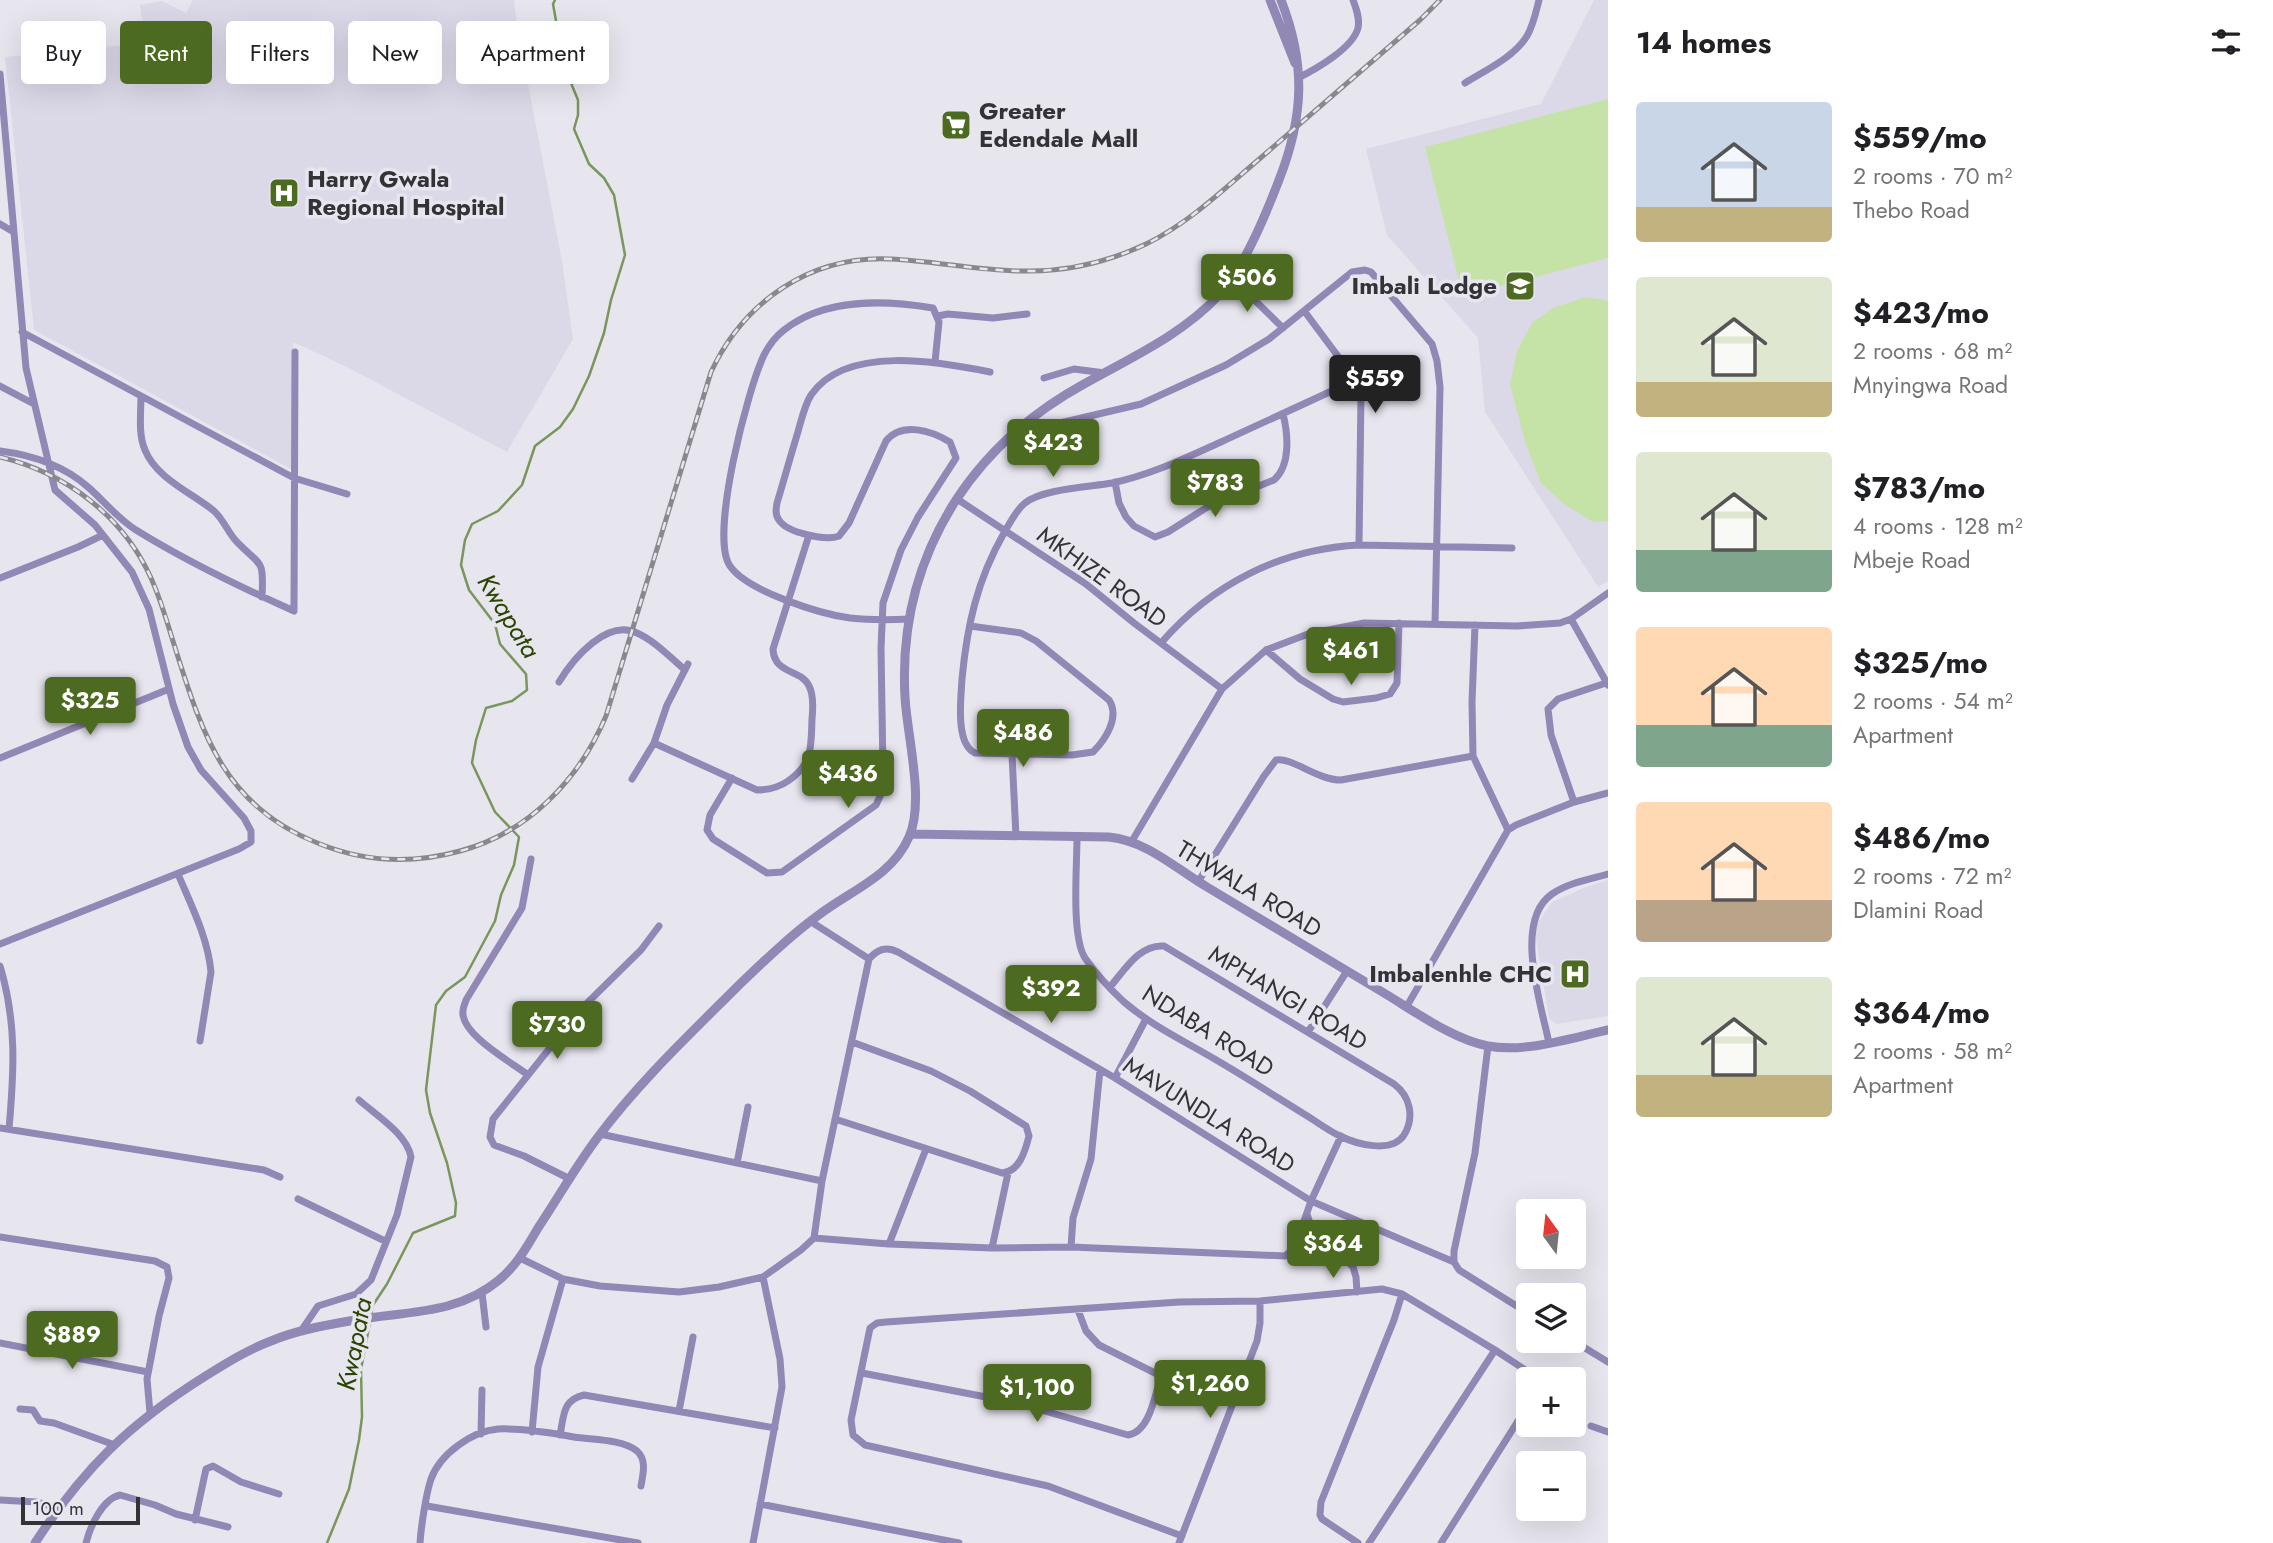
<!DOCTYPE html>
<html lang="en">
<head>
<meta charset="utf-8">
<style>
  :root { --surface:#fff; --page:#f2f2f2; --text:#202124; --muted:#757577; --accent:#4c6b21 }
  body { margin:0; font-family:Jost,sans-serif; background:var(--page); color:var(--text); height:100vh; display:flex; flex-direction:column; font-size:26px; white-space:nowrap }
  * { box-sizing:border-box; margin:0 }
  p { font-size:23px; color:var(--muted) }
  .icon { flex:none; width:38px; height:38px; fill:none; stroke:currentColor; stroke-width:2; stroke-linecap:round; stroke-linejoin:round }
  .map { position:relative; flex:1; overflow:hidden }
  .sheet { display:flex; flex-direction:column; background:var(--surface); width:665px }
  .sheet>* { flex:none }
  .top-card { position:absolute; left:21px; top:21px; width:665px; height:63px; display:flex; gap:14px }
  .needle { width:46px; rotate:345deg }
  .tools { position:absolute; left:1516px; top:1199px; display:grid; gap:14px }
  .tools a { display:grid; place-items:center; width:70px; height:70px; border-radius:7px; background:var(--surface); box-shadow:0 7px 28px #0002; font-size:35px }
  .scale { position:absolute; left:21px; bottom:18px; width:119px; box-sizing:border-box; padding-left:7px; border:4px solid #333236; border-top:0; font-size:19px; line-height:24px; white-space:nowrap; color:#333236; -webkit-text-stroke:5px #e7e6ef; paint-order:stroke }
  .price { position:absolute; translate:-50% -60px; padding:0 16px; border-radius:7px; background:var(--accent); color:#fff; font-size:23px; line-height:46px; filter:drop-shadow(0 2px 4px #0008) }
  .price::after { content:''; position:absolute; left:50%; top:42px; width:21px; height:16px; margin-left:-10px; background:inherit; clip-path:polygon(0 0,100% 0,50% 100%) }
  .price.on { background:#222; color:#fff }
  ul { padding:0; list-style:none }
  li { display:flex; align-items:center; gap:21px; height:175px; padding:0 28px }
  li span { display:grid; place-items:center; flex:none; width:196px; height:140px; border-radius:7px; color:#555 }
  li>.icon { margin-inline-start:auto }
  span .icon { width:84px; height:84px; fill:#fffc; stroke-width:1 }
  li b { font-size:30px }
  h2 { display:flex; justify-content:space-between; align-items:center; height:84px; padding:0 28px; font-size:30px }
  .chip { padding:0 24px; border-radius:7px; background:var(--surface); box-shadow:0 7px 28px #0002; font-size:24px; line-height:63px }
  .chip.on { background:var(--accent); color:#fff }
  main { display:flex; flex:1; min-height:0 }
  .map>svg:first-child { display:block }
</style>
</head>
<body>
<main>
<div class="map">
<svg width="1608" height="1543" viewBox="0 0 1608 1543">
  <rect width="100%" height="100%" fill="#e7e6ef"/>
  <!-- built -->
  <path fill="#dbd9e8" d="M193,0h321l4,32 44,229 11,78 -66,113 -160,-85 -54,-25 -2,127 -257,-139 -29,-273 140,-14 -5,-38 22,-4 24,12z
    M1594,0h14v581l-10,6 -113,-175 -7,-74 -91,-103 -21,-86 175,-45z
    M1608,880v136l-52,8 -7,-6 -14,-85 2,-9 15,-22 34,-15z"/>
  <!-- green -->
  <path fill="#c5e3a7" d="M1608,99v159l-145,38 -38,-149z
    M1586,297l22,4v220l-15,1 -29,-18 -23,-21 -16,-41 -15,-58 7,-33 15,-28 21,-15z"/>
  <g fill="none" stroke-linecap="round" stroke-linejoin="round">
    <!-- stream -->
    <path stroke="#7a965c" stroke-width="2.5" d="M371,1315l2,-10 14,-21 26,-51 42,-17 1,-13 -9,-40 -17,-50 -4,-23 10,-85 10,-14 19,-14 30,-56 6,-26 13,-30 5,-28 -24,-25 -23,-49 4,-23 10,-32 26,-7 15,-11 -1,-16 -26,-30 -5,-20 -26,-34 -8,-25 4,-25 7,-16 26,-13 24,-26 13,-39 25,-19 13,-18 16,-33 15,-43 7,-33 14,-45 -11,-60 -10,-17 -15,-14 -15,-35 4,-14v-15l-14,-34 -11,-62 2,-4
      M327,1543l22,-54 10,-49 3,-23 -1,-48 9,-47"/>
    <!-- minor -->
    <path stroke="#9188b5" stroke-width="7" d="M0,74l26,294 29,122 40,35 37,47 17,37 24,95 15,43 13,23 43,48 7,13v11l-12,7 -239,95
      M1298,78c18,-9 55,-30 60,-50 2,-10 -2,-20 -5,-28
      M1465,83c21,-13 49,-26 62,-47 6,-10 9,-24 12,-36
      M0,224l12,7
      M1233,279l50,49
      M1305,312l47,63 9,20 -2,150
      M938,316l10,-2 45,4 34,-4
      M22,332l272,146 53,16
      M1044,378l30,-9 31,4
      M0,386l34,18
      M141,396c0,17 -3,38 4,54 11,28 47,43 69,61 10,9 14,22 23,31 24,25 27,15 25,55
      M1060,423l81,-19 85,-39 43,-26 83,-67 13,-2 6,2 61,72 5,17 3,26 -5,237
      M0,451c32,4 63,14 88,36 16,14 30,32 48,43 50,31 104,57 158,81l1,-259
      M1115,482l4,21 7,14 8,9 21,11 13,-5 41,-26 65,-26c17,-15 14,-46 9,-66
      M957,499l129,85 48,39 88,66
      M0,578l78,-31 25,-12
      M909,619c-20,1 -40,1 -59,-1 -30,-4 -103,-27 -120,-52 -21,-30 18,-178 34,-211 5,-10 11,-18 20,-25 41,-33 101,-30 149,-22l6,14 -4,40
      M1571,619l37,66
      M1475,625l-3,77 1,54 35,74
      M970,626l51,7 15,8 73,59c11,17 -3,39 -16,52l-21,3 -97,-2c-20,-9 -14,-55 -13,-74 5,-53 15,-99 42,-146 6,-10 12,-23 21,-30 17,-14 64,-16 87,-20 39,-8 73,-25 109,-41 45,-21 90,-41 134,-62
      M1161,643c51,-59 120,-94 198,-98l153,3
      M1266,650l34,29 33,20 10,3 33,-4 14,-4 7,-11 2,-60
      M559,682c14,-23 48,-64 78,-49 18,8 33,24 48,37
      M654,743l103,47c12,0 21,-2 31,-9 25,-17 23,-34 24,-62 1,-10 2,-24 -3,-33 -7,-17 -35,-11 -36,-37l36,-114
      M1012,755l4,81
      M0,758l169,-69
      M732,778l-22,37 -3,15 6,9 54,34 15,-1 7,-5 87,-62 6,-13 1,-20 -2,-124 2,-45 18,-53 17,-33 38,-59 -6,-16c-18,-11 -48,-21 -64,-1l-37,82 -10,13c-13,5 -52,-3 -60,-16 -4,-5 -3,-11 -2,-17 7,-23 13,-45 20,-68 4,-13 7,-29 14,-40 35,-51 129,-33 179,-23
      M632,779l22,-36 13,-38 21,-41
      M1574,802l-23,-67 -3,-26 10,-10 48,-16
      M1077,838c0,28 -6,98 8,120 11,16 25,31 39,44 28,24 62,40 94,59 29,17 57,35 86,53 12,7 23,16 36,22 16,8 52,18 64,-1 11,-18 6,-39 -10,-51l-230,-138c-25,-2 -40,25 -54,41
      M1132,841l90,-152 44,-39 42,-16 56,-11 153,3 43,-3 11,-4 37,-26
      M178,874c13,31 30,64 33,98l-11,69
      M1198,882l66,-106 12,-16c16,-3 41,20 65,20l132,-24
      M810,921l59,38
      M0,966c17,56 14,106 9,163
      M1407,1006l101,-176 8,-5 58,-23 34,-9
      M1308,1032l39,-61
      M1549,1043c-8,-39 -36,-122 3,-149 16,-11 38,-15 56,-20
      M1488,1046l-13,107 -21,98v11l5,8 69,43
      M528,1075c-17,-13 -68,-41 -65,-64 0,-4 2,-7 3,-11l56,-92 9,-49
      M1115,1078l31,-59
      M835,1119l167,54c17,-1 23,-21 27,-37l-3,-10 -56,-35 -39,-20 -79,-29
      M0,1128l264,42 16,7
      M600,1134l222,47
      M737,1163l11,-56
      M570,1179l-46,-23 -30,-11 -4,-8 3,-18 88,-110 60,-59 18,-24
      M298,1199l87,42
      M1307,1214l7,21 30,23 9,9 3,10 1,15
      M0,1237l155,24 12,6 2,11 -10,38 -12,63 3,34
      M814,1238l75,6 103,4 79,-1 214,9 10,-9 16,-46 30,-65
      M889,1244l37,-95
      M1071,1247l2,-29 18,-59 9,-89
      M992,1248l16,-75
      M520,1258l43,21 37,7 79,6 40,-5 44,-10 38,-27 13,-12 8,-57 47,-222c9,-10 17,-13 29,-7l217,126 196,123 143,61
      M482,1293l4,34
      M1078,1310l8,21 13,14 62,31 70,28
      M301,1331l17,-25 38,-12 15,-14 26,-65 14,-58c-4,-23 -35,-42 -52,-57
      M1572,1340l36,22
      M0,1343l148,29
      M1495,1350l44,29
      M862,1373l155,30 111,32c22,-3 27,-41 33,-59
      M20,1409l13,1 7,11 14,2 58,21
      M679,1411l14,-74
      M1591,1426l17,6
      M532,1432l6,-65 25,-88
      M481,1434l1,-44
      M560,1435c4,-19 2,-35 24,-40l191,33
      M0,1500l36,2 23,6
      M760,1504l199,39
      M427,1506l211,37
      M195,1520l11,-51 7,-3 28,16 38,12
      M1182,1536l-134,-50 -183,-41 -12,-10 -2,-15 19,-92 7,-5 9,-1 293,-20 81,-1 122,-12 20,5 93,56 -126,193
      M86,1543c4,-16 16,-44 34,-48l35,10 21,9 52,13
      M420,1543c1,-16 6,-49 11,-64 9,-25 41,-48 67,-50 24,-1 52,4 76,8 18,3 48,2 63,14 10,9 6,23 4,35
      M753,1543l29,-156 -2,-28 -17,-82
      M1179,1543l78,-202 3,-18v-22
      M1358,1543l-36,-24 -2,-4 1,-13 73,-182 8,-26
      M1441,1543l87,-138"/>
    <!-- tertiary -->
    <path stroke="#9188b5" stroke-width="9" d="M1270,0l25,63
      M910,834l199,3c38,4 66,31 98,50 59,35 118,71 177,106 30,18 70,47 104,53 38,7 83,-8 120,-16
      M35,1543c48,-74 94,-119 169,-166 21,-13 43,-27 67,-36 26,-11 56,-16 84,-21 51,-9 102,-5 144,-40 17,-14 28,-33 39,-52 20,-30 38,-62 60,-91 41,-55 92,-103 140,-151 26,-25 53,-51 82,-72 32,-24 72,-38 89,-77 16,-36 -2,-101 -4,-140 -4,-71 13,-138 51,-197 32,-49 77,-88 128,-116 46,-26 98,-49 135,-89 25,-27 47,-81 60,-115 25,-64 27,-116 2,-180"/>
    <!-- rail casing -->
    <g stroke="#89888f" stroke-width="5">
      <path id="rail" d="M0,457c66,16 123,59 151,121 9,20 15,40 21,60 29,91 49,168 148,206 45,18 93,20 140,7 68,-18 119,-71 146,-135l105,-344c33,-71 100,-117 180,-113 44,2 88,12 132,12 42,1 85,-9 123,-27 45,-22 80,-57 118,-89 52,-45 104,-90 156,-135l20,-20"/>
    </g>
    <!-- rail -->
    <use href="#rail" stroke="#e7e6ef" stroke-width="2.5" stroke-dasharray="8" stroke-linecap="butt"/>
  </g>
  <!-- icons -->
  <defs>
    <g id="supermarket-square" transform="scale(1.575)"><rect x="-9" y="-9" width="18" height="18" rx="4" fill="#4c6b21" stroke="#e7e6ef"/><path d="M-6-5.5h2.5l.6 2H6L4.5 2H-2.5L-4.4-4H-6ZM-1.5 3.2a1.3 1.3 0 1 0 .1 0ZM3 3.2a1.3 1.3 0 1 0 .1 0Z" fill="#fff"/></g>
    <g id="hospital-square" transform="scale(1.575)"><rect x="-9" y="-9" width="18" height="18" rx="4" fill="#4c6b21" stroke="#e7e6ef"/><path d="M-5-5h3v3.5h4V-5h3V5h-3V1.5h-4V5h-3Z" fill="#fff"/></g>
    <g id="school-square" transform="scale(1.575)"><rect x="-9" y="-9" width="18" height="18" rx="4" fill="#4c6b21" stroke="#e7e6ef"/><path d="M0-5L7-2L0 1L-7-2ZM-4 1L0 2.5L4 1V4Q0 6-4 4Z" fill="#fff"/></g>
  </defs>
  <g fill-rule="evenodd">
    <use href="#supermarket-square" x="956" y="125"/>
    <use href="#hospital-square" x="284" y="193"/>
    <use href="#school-square" x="1520" y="286"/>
    <use href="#hospital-square" x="1575" y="974"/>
  </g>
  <g text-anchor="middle" stroke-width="7" stroke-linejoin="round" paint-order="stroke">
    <!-- poi labels -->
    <g font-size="24" font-weight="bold" fill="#333236" stroke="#e7e6ef" text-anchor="start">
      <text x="979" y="119">Greater<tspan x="979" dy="28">Edendale Mall</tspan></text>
      <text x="307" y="187">Harry Gwala<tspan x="307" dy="28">Regional Hospital</tspan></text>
      <text x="1497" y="294" text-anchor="end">Imbali Lodge</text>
      <text x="1552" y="982" text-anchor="end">Imbalenhle CHC</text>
    </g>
    <!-- street labels -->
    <g font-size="24" fill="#333236" stroke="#e7e6ef">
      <text transform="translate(1102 577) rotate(36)" y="8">MKHIZE ROAD</text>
      <text transform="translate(1249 889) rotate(31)" y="8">THWALA ROAD</text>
      <text transform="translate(1288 998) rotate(31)" y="8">MPHANGI ROAD</text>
      <text transform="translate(1208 1031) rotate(32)" y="8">NDABA ROAD</text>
      <text transform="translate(1209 1115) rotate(32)" y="8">MAVUNDLA ROAD</text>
    </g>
    <!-- water labels -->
    <g font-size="26" font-style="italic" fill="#2b4400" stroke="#e7e6ef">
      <text transform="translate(509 616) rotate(58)" y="9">Kwapata</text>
      <text transform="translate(354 1344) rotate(-79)" y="9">Kwapata</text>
    </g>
  </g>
</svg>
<div class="tools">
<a><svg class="needle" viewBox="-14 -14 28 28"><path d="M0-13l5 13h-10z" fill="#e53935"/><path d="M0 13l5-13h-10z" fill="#757577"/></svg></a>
<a><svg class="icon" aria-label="layers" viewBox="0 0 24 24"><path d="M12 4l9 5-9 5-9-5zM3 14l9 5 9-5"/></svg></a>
<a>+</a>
<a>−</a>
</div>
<div class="scale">100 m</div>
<b class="price" style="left:1247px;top:314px">$506</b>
<b class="price on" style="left:1375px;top:415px">$559</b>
<b class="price" style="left:1053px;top:479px">$423</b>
<b class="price" style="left:1215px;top:519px">$783</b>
<b class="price" style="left:1351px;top:687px">$461</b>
<b class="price" style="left:90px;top:737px">$325</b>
<b class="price" style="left:1023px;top:769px">$486</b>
<b class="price" style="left:848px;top:810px">$436</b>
<b class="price" style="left:1051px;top:1025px">$392</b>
<b class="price" style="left:557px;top:1061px">$730</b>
<b class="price" style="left:1333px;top:1280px">$364</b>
<b class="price" style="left:72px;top:1371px">$889</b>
<b class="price" style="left:1210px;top:1420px">$1,260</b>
<b class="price" style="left:1037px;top:1424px">$1,100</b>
<div class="top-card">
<a class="chip">Buy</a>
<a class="chip on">Rent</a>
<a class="chip">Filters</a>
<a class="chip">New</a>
<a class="chip">Apartment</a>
</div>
</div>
<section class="sheet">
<h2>14 homes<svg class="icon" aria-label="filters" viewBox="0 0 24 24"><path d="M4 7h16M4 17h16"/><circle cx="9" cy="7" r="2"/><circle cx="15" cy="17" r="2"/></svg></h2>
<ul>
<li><span style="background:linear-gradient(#c9d6e8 75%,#c2b280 0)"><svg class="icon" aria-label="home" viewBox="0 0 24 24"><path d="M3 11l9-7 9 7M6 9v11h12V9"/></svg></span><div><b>$559/mo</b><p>2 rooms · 70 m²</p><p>Thebo Road</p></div></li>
<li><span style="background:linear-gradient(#dfe7d0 75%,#c2b280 0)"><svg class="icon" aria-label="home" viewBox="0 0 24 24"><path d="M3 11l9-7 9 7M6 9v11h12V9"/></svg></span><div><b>$423/mo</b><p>2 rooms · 68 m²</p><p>Mnyingwa Road</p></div></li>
<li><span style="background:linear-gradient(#dfe7d0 70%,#7fa58c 0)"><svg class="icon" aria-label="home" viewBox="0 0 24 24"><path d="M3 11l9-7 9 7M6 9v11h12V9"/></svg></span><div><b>$783/mo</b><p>4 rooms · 128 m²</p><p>Mbeje Road</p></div></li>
<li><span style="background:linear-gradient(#ffd9b3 70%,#7fa58c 0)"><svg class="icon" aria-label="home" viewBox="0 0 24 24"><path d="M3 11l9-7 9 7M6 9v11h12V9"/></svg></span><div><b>$325/mo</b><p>2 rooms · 54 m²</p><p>Apartment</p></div></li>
<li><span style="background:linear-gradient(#ffd9b3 70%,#b9a48a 0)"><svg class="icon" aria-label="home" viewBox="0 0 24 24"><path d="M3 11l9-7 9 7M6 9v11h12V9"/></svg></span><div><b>$486/mo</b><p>2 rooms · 72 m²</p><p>Dlamini Road</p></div></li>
<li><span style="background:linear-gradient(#dfe7d0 70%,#c2b280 0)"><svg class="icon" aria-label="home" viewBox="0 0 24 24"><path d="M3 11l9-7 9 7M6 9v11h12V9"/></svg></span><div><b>$364/mo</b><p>2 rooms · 58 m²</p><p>Apartment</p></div></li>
</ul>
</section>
</main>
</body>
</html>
